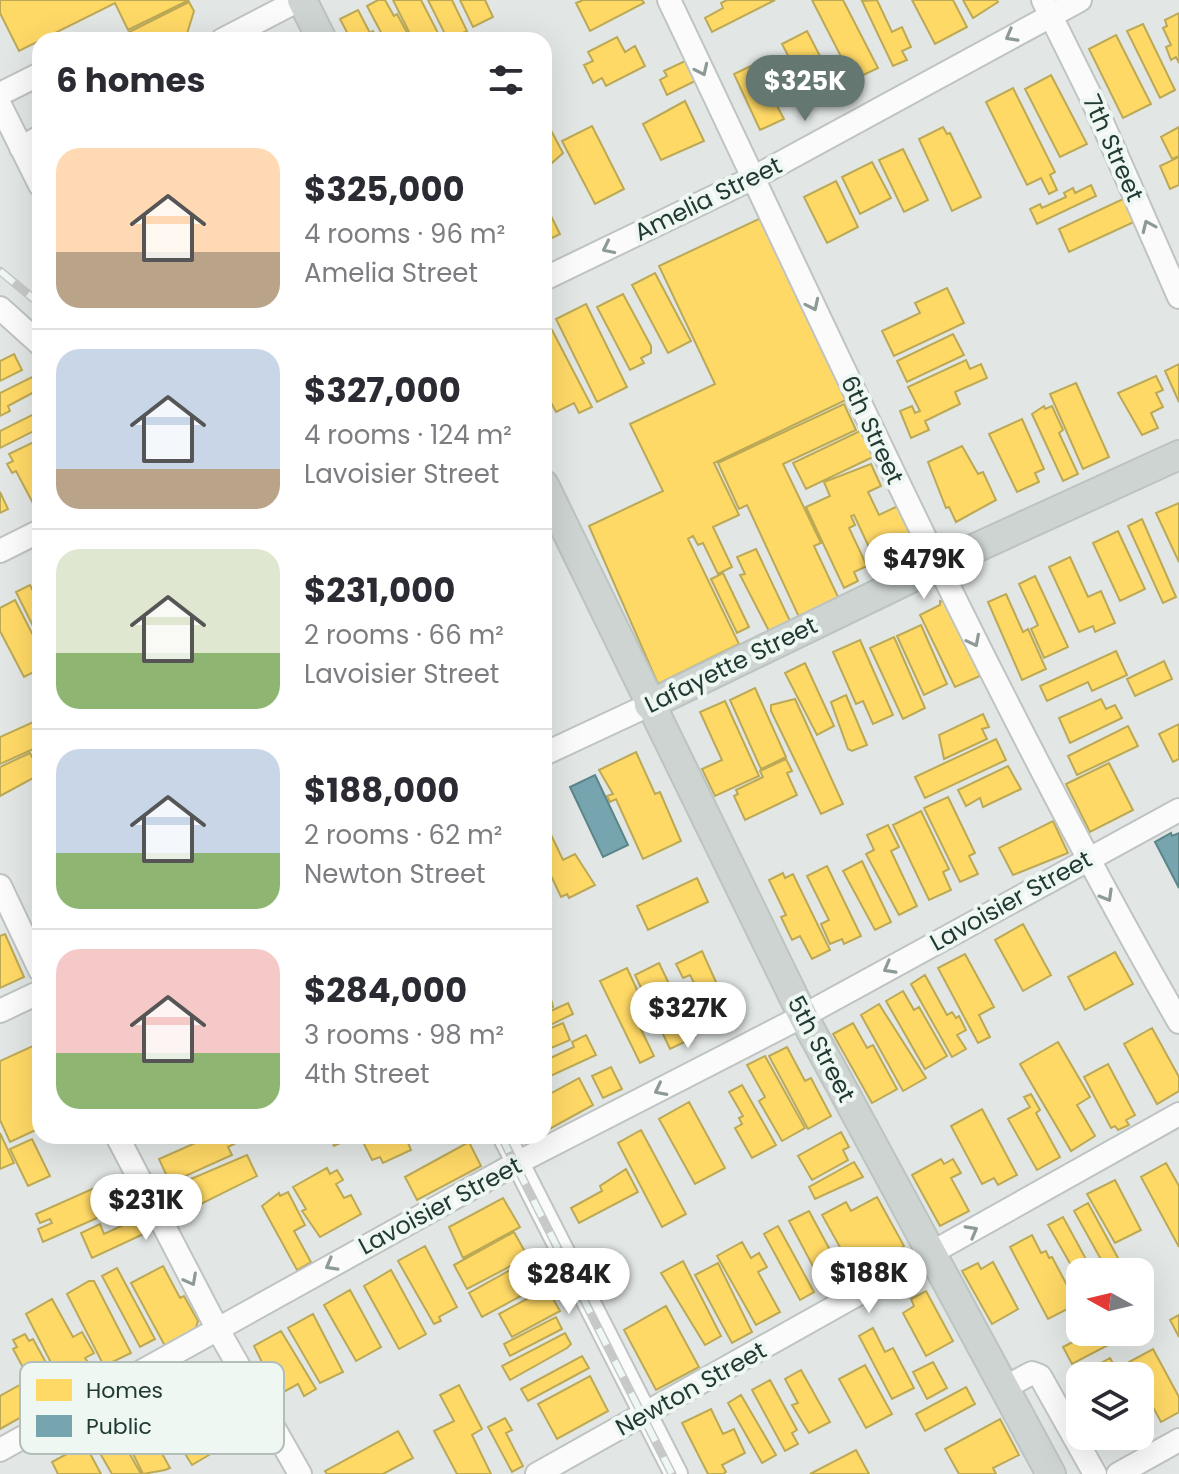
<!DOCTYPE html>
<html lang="en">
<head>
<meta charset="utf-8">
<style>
  :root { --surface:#fff; --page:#f7f7f7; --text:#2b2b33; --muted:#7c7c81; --line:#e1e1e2; --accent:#657771 }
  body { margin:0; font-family:Poppins,sans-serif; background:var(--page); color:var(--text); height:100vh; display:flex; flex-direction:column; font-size:30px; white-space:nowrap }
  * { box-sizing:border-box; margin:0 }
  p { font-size:26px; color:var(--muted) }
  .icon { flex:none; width:44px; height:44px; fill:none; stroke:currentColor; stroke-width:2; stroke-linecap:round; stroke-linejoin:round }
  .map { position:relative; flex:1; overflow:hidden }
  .panel { position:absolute; left:32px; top:32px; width:520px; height:1112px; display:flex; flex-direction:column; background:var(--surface); border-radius:24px; box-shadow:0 8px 32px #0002 }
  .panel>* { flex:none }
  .needle { width:52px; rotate:278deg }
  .controls { position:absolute; left:1066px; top:1258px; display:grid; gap:16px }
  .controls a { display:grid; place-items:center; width:88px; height:88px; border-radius:16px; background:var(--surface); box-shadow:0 8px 32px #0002; font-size:40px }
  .price { position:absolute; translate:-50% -68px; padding:0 18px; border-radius:28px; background:#fff; color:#222; font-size:26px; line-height:52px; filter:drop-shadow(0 2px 4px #0008) }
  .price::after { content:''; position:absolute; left:50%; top:48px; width:24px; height:18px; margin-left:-12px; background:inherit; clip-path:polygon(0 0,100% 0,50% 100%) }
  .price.current { background:var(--accent); color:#fff }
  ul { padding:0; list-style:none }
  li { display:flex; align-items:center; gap:24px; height:200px; padding:0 24px }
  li+li { border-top:2px solid var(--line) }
  li span { display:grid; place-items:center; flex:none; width:224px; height:160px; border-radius:24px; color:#555 }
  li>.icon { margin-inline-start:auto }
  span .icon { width:96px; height:96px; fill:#fffc; stroke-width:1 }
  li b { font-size:34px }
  h2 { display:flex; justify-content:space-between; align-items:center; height:96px; padding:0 24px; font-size:34px }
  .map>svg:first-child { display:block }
</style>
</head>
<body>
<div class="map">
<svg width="1179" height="1474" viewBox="0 0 1179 1474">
  <rect width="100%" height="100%" fill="#e2e7e5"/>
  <!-- homes -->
  <path fill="#ffd966" stroke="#bca956" stroke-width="2" d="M0,0h189l-61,30 -13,-27 -96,48 -19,-38z
    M378,0h7l9,16 3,-2 14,26h-26l-18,-34z
    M393,0h28l18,35 -11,5h-15z
    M428,0h24l15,31 -19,9z
    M460,0h25l8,17 -20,10z
    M583,0h59l2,3 -54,28 -14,-28z
    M727,0h48l-63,32 -7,-14 18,-10 -2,-5z
    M812,0h31l35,68 -25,12z
    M877,0l15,32 10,-5 9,20 -9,4 5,9 -14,6 -31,-65z
    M912,0h41l14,27 -32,17z
    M963,0h34l1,2 -25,16z
    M189,2l5,9 -9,29h-52l-4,-8z
    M358,10l12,23 3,-2 5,9h-27l-11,-21z
    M1179,13v50l-3,-6 -5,3 -5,-13 5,-2 -8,-17 4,-2 -2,-6z
    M1143,24l32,66 -15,8 -33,-67z
    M807,31l31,60 -25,13 -31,-60z
    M1116,35l35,69 -28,14 -34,-69z
    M617,37l8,15 10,-6 10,20 -39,20 -4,-8 -9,5 -9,-18 9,-4 -5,-9z
    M685,61l10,20 -28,14 -7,-15 7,-4 -3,-5z
    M755,64l29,55 -24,11 -26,-56z
    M1051,75l36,69 -27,13 -35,-68z
    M1013,88l42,84 -5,3 7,15 -8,4 -8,-16 -14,7 -41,-83z
    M685,101l19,40 -43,19 -18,-36z
    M546,121l17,32 -11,10 -1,-3 -7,3z
    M592,126l32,63 -29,15 -33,-63z
    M943,127l4,7 3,-1 31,64 -29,14 -33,-72z
    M1179,127v29l-7,3 -11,-22z
    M903,149l25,51 -24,12 -25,-52z
    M1179,157v28l-9,4 -10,-23z
    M872,162l19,36 -31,16 -18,-37z
    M836,181l22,46 -31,16 -23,-46z
    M1091,185l5,11 -59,28 -7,-15 10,-5 2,4 24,-11 -2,-4 9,-5 2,5z
    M1125,198l11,23 -67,31 -10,-23z
    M544,202l16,32 -16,8z
    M763,217l87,181 -136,65 25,52 -26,12 19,40 -14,7 -15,-31 -5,2 -5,-9 -5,3 51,105 -81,40 -69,-158 74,-35 -33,-67 85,-40 -56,-118z
    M655,273l36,68 -23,12 -36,-68z
    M947,288l17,35 -70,33 -12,-25 38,-18 -5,-10z
    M623,294l28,52v7l-10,5 3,5 -14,7 -33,-63z
    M586,304l41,83 -30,15 -41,-83z
    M552,330l40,77 -13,6 -5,-10 -18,9 -12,-23v-55z
    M953,334l11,21 -57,27 -10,-21z
    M14,354l8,16 -22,11v-20z
    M966,360l4,9 11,-5 6,14 -32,14 5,12 -35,17 4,9 -18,8 -11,-27 12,-5 3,7 5,-2 -12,-24z
    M1179,364v38l-14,-31z
    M1156,376l7,14 -7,3 7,14 -12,6 7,15 -16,7 -24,-42z
    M32,377l6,13 -30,16 2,5 -10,5v-23z
    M1076,383l33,74 -26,12 -33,-75z
    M844,404l12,26 -73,34 38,79 -7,3 25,53 -40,18 -52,-112 -8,4 -21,-46z
    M1044,406l1,3 7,-3 11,24 -4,3 19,41 -15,7 -31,-67z
    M40,411v17l-40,20v-17z
    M1022,419l22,50 -9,4 4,9 -22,10 -28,-58z
    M862,430l13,26 -69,33 -13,-26z
    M40,439v65l-5,3 -19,-36 -4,2 -5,-9 6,-3 -4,-7z
    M962,446l16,28 5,-2 13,28 -40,22 -7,-15 -3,1 -18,-46z
    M871,464l10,22 -13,6 11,23 21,-10 21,49 -39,21 -28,-60 -3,1 4,9 -6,3 18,38 -13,6 4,9 -14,7 -38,-81 24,-11 -6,-14z
    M0,492l8,17 -8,4z
    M1179,503v59l-23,-49z
    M1142,519l34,78 -13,6 -35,-77z
    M1118,531l27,58 -25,12 -27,-58z
    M756,549l33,70v5l-19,9 -30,-58 5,-1 -8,-17z
    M1070,557l18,40 13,-6 14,32 -20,9 -2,-6 -14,6 -30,-65z
    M723,573l26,54 -12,6 -26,-54z
    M1035,576l33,71 -24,11 -13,-29 7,-4 -19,-41z
    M30,585l10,20v35l-24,-48z
    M1006,594l17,38 5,-3 18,40 -24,11 -34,-78z
    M15,600l25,49v20l-16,8 -24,-46v-23z
    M940,601l8,2 32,73 -25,11 -35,-72 20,-10z
    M921,625l26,59 -23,11 -27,-59z
    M894,637l31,71 -22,11 -33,-71z
    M860,640l33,75 -20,9 -10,-23 -7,3 -23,-52z
    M1116,651l11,24 -35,16 -4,-9 -41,19 -7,-15z
    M1164,661l8,18 -37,17 -8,-17z
    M805,663l29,63 -17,9 -32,-62z
    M755,688l31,69 -25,12 -31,-69z
    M846,695l21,50 -15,6 -4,-2 -17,-47z
    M795,699l48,105 -22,10 -50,-103v-6z
    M1101,699l5,10 9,-4 7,13 -52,25 -11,-25z
    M725,701l34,75 -44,20 -13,-27 20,-9 -22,-48z
    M983,714l6,13 -7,2 5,10 -43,20 -5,-24z
    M40,719v27l-40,18v-27z
    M1179,724v35l-6,3 -14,-28z
    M1128,726l10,20 -61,29 -9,-19z
    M996,739l10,21 -81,38 -10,-21z
    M636,752l19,42 5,-2 21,49 -38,18 -27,-60 -6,3 -3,-6 6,-2 -14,-24z
    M30,753l2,4 8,-1 -1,19 -39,21v-29z
    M786,759l6,12 -5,2 10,22 -52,25 -11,-24 4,-2 -2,-4 27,-13 -3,-6z
    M1109,763l24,47 -43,22 -24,-48z
    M1008,766l13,23 -38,18 -3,-9 -14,8 -8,-16z
    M948,797l27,56 -6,3 9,18 -18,8 -36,-74z
    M921,811l28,58 -6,3 8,18 -22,10 -36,-75z
    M544,820l19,40 12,-6 20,31 -26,13 -2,-4 -6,3 -17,-36z
    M1053,821l15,32 -55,22 -14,-27z
    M888,825l11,22 -8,4 26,55 -18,9 -33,-61 8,-4 -7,-15z
    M862,861l29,61 -16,8 -32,-59z
    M827,866l34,70 -17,8 -2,-5 -12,5 -9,-20 8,-4 -22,-44z
    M783,873l2,5 8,-4 37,76 -18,9 -12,-23 -8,4 -11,-23 5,-2 -17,-35z
    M697,878l11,24 -60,28 -11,-24z
    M1023,924l28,51 -28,16 -28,-51z
    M5,934l19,43 -24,11v-52z
    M702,951l32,71 -16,7 -3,-6 -13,7 -11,-21 13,-7 -14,-27 -7,3 -7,-14z
    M1115,952l18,32 -48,26 -17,-33z
    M965,954l29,53 -15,8 11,22 -12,6 -40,-75z
    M659,963l25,52 7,-3 8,17 -6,3 2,5 -25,12 -35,-74z
    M627,968l22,48 -12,5 17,35 -14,7 -40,-82z
    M925,975l22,40 5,-3 4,6 3,-2 7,14 -9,5 9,14 -14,8 -41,-73z
    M548,987l5,20 -9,4v-23z
    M903,991l11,19 5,-3 28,49 -22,13 -39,-68z
    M568,1003l5,11 -29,14v-14z
    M879,1004l47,74 -23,13 -42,-76z
    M563,1023l7,17 -26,11v-20z
    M853,1023l14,25 6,-3 24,44 -25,14 -39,-69z
    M1152,1028l27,49v14l-22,13 -33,-60z
    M586,1035l10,20 -52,24v-18l30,-14 -2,-5z
    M1058,1042l32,55 -13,8 18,31 -24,15 -51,-87z
    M35,1045l5,10v80l-2,-6 -28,13 -10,-22v-59z
    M787,1047l18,34 6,-3 20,38 -23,13 -39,-73z
    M765,1056l40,72 -23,13 -23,-40 6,-4 -18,-32z
    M1108,1064l27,51 -9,5 3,5 -11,5 -3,-4 -4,2 -27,-51z
    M611,1067l11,22 -19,9 -11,-22z
    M579,1078l14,27 -49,27v-35z
    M742,1085l34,60 -24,13 -17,-30 7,-4 -3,-6 4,-2 -14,-24z
    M1031,1094l9,16 -4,3 24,44 -23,13 -29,-51 22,-12 -6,-10z
    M689,1102l36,66 -30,16 -36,-65z
    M982,1109l35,66 -19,10 -4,-7 -12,6 -31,-58z
    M641,1130l45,84 -24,13 -44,-84z
    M841,1132l8,15 -6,3 5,10 -36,20 -14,-24z
    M0,1133l14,30 -14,6z
    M211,1136h22l3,7 -8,4 4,8 -62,28 -11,-24z
    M330,1136h26l-22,10z
    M372,1136h38l-4,2 5,12 -28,13 -3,-6 -8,3 -10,-20z
    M32,1139l18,37 -22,10 -18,-37z
    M469,1142l12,24 -64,34 -12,-23z
    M247,1155l10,21 -60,30 -11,-25z
    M941,1159l3,5 9,-5 8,14 -10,5 18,33 -29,15 -28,-51z
    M854,1162l9,15 -48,22 -6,-12z
    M1166,1163l13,23v61l-38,-70z
    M327,1168l3,6 7,-4 6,10 -7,4 8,14 7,-3 10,19 -41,23 -18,-26 4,-2 -13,-22z
    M626,1169l12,23 -59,31 -8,-15 31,-17 -2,-5z
    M1115,1180l26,50 -26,13 -28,-49z
    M110,1181l12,26 -79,35 -5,-13 14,-6 -2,-4 -10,4 -4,-9z
    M288,1192l17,33 -11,6 17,31 -14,8 -35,-64 17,-13 1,3z
    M877,1197l27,49 -30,17 -4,-7 -19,11 -29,-52 24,-13 5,9z
    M503,1198l17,29 -57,31 -14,-31z
    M1088,1203l36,66 -5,3h-11l-34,-61z
    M809,1211l35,65 -20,11 -35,-66z
    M141,1217l7,15 -56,26 -11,-25 19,-9 4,10z
    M1063,1217l30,55h-13v28l-9,-16 8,-5 -31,-54z
    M778,1226l36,66 -14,8 -36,-66z
    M514,1232l14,25 -61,32 -13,-24z
    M1032,1235l9,18 5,-2 3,7 3,-1 25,47 -29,15 -38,-72z
    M742,1242l9,16 8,-5 8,14 -9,5 22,40 -24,13 -39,-69z
    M425,1246l32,61 -18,10 2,4 -7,3 -36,-63z
    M528,1260l13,25 -59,32 -13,-24z
    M683,1261l38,75 -16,9 -44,-72z
    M993,1262l25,47 -26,15 -30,-53 16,-8 3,6z
    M718,1263l34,69 -20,11 -37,-68z
    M163,1266l17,32 4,-2 14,25 -3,9 -30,16 -34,-63z
    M117,1268l38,71 -15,8 -38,-71z
    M391,1270l35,64 -27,15 -35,-63z
    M89,1281h5l37,72 -27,13 -37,-72z
    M547,1288l13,23 -48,26 -13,-23z
    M350,1290l31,57 -25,14 -32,-56z
    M926,1291l27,50 -27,15 -23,-43 11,-7 -3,-7z
    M52,1299l21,38 9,-5 12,21 -9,5 10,13 -31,17 -38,-74z
    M666,1306l33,61 -43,23 -32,-60z
    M313,1314l30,58 -23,11 -32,-55z
    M1179,1315v22l-9,-17z
    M556,1317l6,12 -52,27 -6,-12z
    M873,1328l12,24 8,-4 21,40 -22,11 -33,-63z
    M281,1331l35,58 -12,7 -6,-12 -20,11 -24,-49z
    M1092,1332h14l6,11 -40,21 -9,-17z
    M565,1333l6,11 -4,4 -57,32 -8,-14z
    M25,1334l4,7 4,-2 27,49 -20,11 -27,-50 4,-2 -4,-7z
    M1153,1349l26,48v15l-18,10 -21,-39v-7h-4l-7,-14z
    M582,1356l7,12 -61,33 -7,-12z
    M1110,1358l10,18h-33l-2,-4z
    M933,1362l14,26 -20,11 -14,-27z
    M865,1365l27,49 -26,14 -27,-49z
    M801,1370l29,52 -21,11 -17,-28 6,-2 -13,-24z
    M590,1376l18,35 -51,28 -19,-35z
    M770,1380l27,50 -5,3 6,11 -13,7 -33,-61z
    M25,1382l14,25 -39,22v-33z
    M459,1385l23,44 -10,6 19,39h-34l-23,-43 20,-10 -14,-26z
    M966,1387l9,17 -50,27 -9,-17z
    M741,1395l35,60 -14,8 -34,-60z
    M711,1409l12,25 11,-5 11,24 -23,12 4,7 -3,2h-15l-26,-51z
    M138,1410l32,58 -5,2 -22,4 -26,-53z
    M235,1411l13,21 -56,33 -13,-21z
    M1140,1413l9,15 -9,5z
    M505,1418l7,12 -6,3 17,33 -11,6 -24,-45z
    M1000,1419l19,36 -26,13 3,6h-37l-14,-25z
    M113,1424l28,50h-29l-22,-38z
    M398,1431l15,27 -30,16h-56l-2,-3z
    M85,1444l16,30h-43l-6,-12z
    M856,1450l13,24h-59z"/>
  <!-- public -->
  <path fill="#76a5af" stroke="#5c858a" stroke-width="2" d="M595,775l33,70 -25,12 -33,-70z
    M1171,833l1,3 7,-3v55l-24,-46z"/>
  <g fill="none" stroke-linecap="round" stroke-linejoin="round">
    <!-- minor casing -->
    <g stroke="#bfc4c2" stroke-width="26">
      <path id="minor" d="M669,0c164,344 320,691 510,1022
        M1043,0l48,97 88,200
        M222,40l77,-40
        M0,94l40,-20
        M0,105l40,80
        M21,148l19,-11
        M544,279l209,-101 327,-178
        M0,308l40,36
        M0,551l40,-20
        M544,754l105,-49
        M0,886l40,84
        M0,1011l40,-19
        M117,1136l100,192 83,146
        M504,1136l172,338
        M1004,1388l28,-15 8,3 55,98
        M0,1450l515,-286 288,-148 376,-206
        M537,1474l642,-360
        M1118,1474l61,-34"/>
    </g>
    <!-- major casing -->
    <g stroke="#bcc4c1" stroke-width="32">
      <path id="major" d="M302,0l20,40
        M544,485l259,531 248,458
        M649,705l287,-139 243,-111"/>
    </g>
    <!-- minor -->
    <use href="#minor" stroke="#fbfbfb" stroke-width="22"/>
    <!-- major -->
    <use href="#major" stroke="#cdd4d2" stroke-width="28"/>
    <!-- rail casing -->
    <g stroke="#c6c9c8" stroke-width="9">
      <path id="rail" d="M0,271l40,33
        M501,1136l171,338"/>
    </g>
    <!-- rail -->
    <use href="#rail" stroke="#eff7f3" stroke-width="6" stroke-dasharray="18" stroke-linecap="butt"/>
  </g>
  <!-- one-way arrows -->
  <defs><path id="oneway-chevron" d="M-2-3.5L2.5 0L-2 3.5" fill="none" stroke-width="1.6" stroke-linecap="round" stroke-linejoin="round" transform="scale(2)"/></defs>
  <g stroke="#8e9a96">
    <use href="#oneway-chevron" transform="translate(1011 36) rotate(151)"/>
    <use href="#oneway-chevron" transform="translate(702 70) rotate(65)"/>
    <use href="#oneway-chevron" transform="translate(1148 226) rotate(-114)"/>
    <use href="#oneway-chevron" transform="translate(608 248) rotate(154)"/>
    <use href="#oneway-chevron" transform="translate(813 305) rotate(65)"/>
    <use href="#oneway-chevron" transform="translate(974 641) rotate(63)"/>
    <use href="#oneway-chevron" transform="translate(1107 896) rotate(60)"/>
    <use href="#oneway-chevron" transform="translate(889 968) rotate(151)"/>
    <use href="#oneway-chevron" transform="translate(660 1090) rotate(153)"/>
    <use href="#oneway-chevron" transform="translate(972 1231) rotate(-29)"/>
    <use href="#oneway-chevron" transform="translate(331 1265) rotate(151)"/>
    <use href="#oneway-chevron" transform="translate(191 1280) rotate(62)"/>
  </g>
  <g text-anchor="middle" stroke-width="8" stroke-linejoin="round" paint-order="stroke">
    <!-- street labels -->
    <g font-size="24" fill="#213a32" stroke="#eff7f3">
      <text transform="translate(1113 148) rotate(66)" y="8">7th Street</text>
      <text transform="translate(708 199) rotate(-26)" y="8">Amelia Street</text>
      <text transform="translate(872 430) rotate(65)" y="8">6th Street</text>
      <text transform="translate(731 665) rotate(-26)" y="8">Lafayette Street</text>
      <text transform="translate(1011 901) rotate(-29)" y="8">Lavoisier Street</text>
      <text transform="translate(821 1049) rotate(62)" y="8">5th Street</text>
      <text transform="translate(440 1206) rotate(-28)" y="8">Lavoisier Street</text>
      <text transform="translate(691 1389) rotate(-29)" y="8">Newton Street</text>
    </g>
  </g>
  <!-- legend -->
  <rect x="20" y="1362" width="264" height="92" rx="12" fill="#eff7f3" stroke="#b1beb9" stroke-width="2"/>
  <rect x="36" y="1379" width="36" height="22" fill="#ffd966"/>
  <rect x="36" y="1415" width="36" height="22" fill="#76a5af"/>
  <g font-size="22" fill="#213a32">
    <text x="86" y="1398">Homes</text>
    <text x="86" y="1434">Public</text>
  </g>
</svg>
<div class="controls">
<a><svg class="needle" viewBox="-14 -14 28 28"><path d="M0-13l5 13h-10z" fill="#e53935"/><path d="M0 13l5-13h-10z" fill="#7c7c81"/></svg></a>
<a><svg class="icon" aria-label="layers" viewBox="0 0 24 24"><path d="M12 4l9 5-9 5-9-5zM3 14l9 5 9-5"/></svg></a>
</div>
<b class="price current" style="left:805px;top:123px">$325K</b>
<b class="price" style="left:924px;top:601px">$479K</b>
<b class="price" style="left:688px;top:1050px">$327K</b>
<b class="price" style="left:146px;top:1242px">$231K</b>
<b class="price" style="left:869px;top:1315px">$188K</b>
<b class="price" style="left:569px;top:1316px">$284K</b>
<section class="panel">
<h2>6 homes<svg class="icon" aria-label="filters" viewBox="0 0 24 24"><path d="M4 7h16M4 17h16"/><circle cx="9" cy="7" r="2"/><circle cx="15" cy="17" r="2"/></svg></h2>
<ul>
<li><span style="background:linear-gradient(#ffd9b3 65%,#b9a48a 0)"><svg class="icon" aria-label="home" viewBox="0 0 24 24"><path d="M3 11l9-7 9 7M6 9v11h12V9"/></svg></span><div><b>$325,000</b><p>4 rooms · 96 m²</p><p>Amelia Street</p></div></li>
<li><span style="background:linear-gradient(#c9d6e8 75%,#b9a48a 0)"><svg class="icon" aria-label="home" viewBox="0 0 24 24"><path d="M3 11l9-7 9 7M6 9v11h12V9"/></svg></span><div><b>$327,000</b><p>4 rooms · 124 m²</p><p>Lavoisier Street</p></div></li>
<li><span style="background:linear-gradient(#dfe7d0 65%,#8fb573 0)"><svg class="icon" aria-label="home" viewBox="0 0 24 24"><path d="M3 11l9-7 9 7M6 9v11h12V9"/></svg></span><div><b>$231,000</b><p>2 rooms · 66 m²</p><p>Lavoisier Street</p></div></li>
<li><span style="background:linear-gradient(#c9d6e8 65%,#8fb573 0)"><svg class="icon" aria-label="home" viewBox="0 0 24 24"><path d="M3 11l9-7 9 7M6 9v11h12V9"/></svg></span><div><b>$188,000</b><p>2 rooms · 62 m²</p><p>Newton Street</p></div></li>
<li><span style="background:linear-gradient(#f6c9c9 65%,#8fb573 0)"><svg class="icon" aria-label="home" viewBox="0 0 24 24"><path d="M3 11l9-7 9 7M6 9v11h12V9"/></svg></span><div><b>$284,000</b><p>3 rooms · 98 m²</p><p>4th Street</p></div></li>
</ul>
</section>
</div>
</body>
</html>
